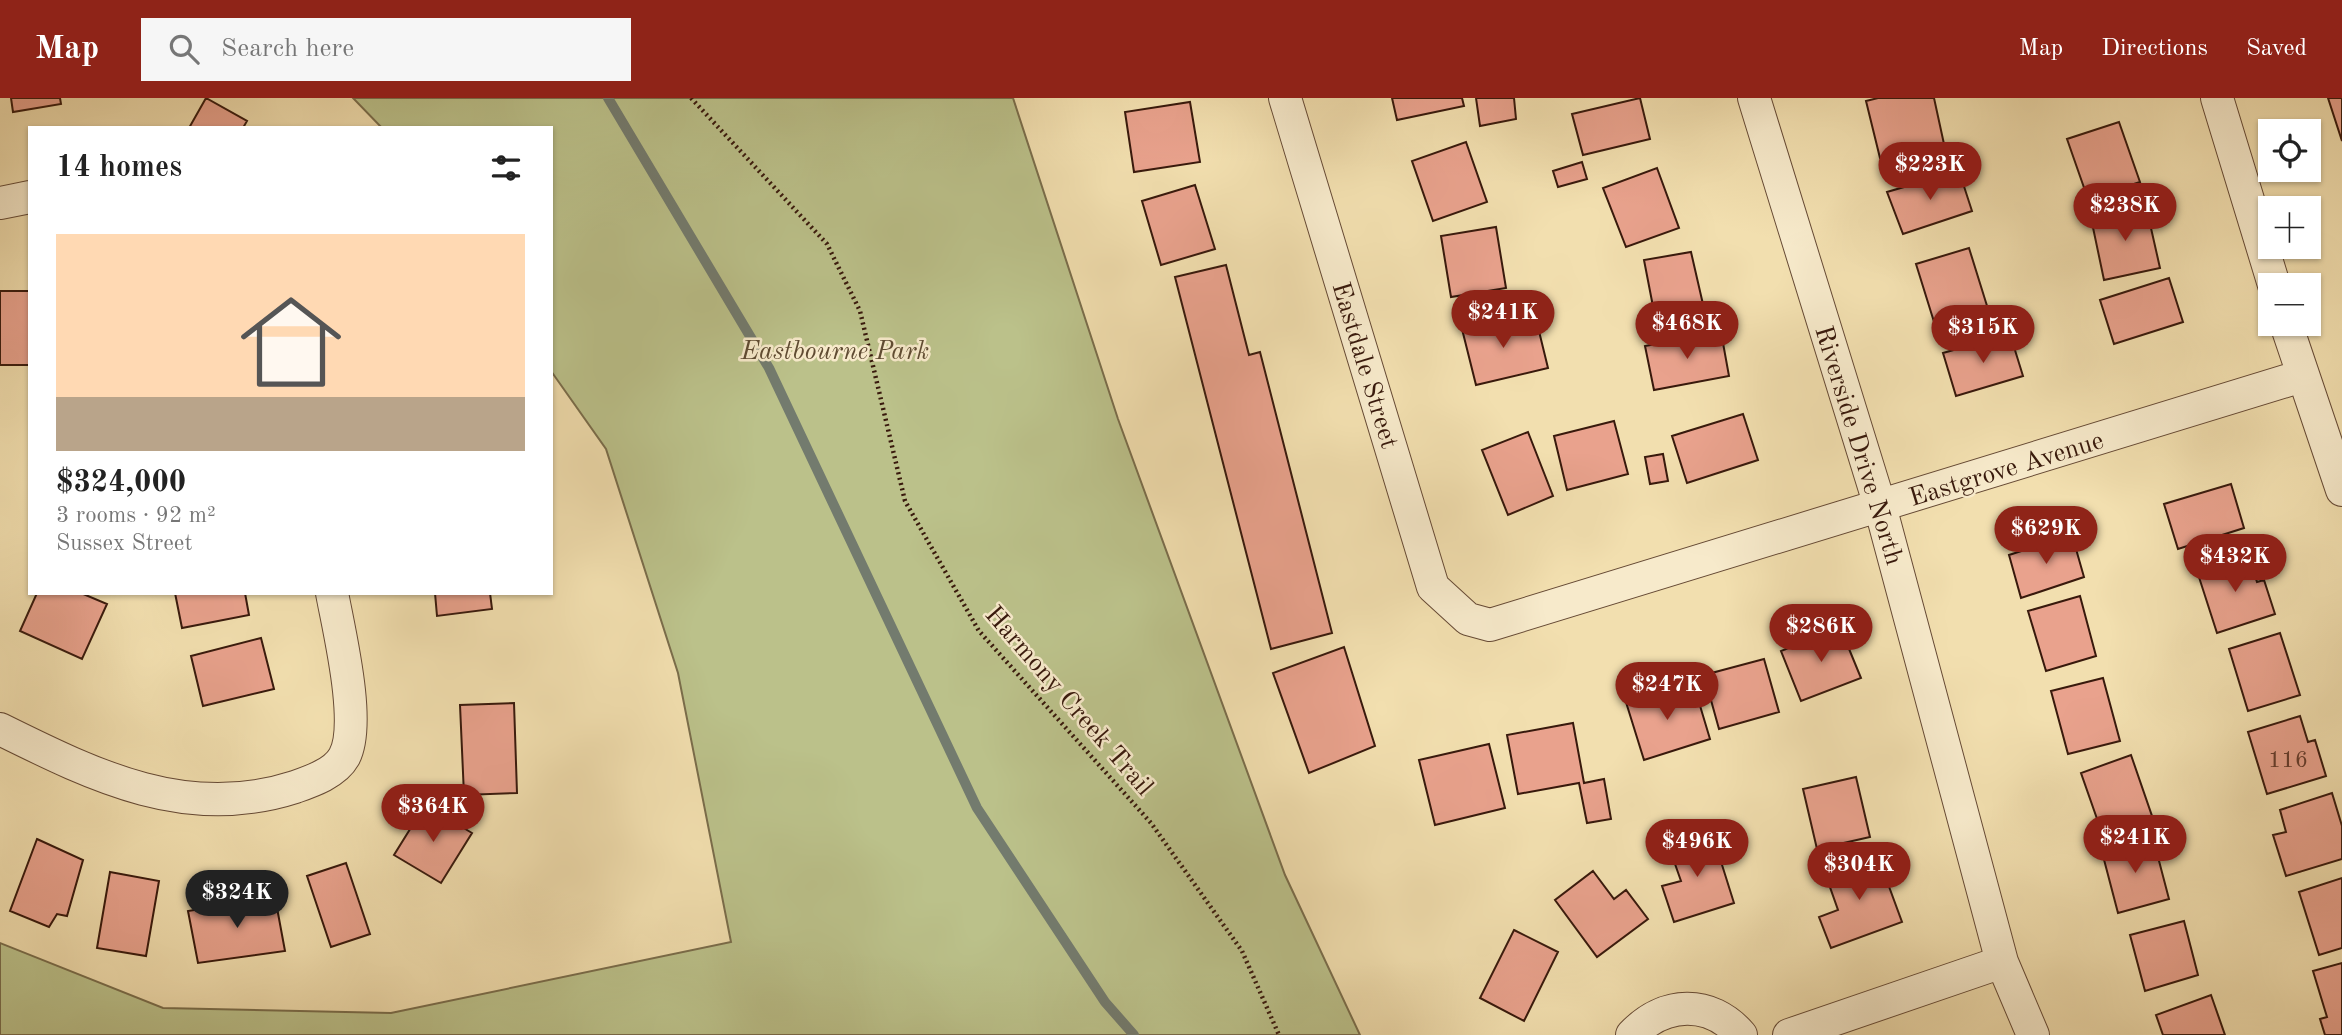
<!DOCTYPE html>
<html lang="en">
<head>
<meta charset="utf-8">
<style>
  :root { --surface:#fff; --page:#f6f6f6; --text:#222; --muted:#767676; --accent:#8f2418 }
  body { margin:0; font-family:"Old Standard TT",serif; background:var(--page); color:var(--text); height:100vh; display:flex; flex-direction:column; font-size:26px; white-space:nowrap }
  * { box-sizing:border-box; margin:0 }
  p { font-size:23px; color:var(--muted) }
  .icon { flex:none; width:38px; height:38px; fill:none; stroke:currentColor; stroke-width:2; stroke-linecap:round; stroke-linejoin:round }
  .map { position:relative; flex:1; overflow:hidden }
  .sheet { position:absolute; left:28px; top:28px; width:525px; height:469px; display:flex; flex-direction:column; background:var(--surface); border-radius:0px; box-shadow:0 2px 5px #0004 }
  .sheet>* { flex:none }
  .controls { position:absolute; left:2258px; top:21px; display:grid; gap:14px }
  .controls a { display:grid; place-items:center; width:63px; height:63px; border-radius:0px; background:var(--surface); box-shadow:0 2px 5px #0004; font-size:35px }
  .price { position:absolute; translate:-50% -60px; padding:0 16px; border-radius:24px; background:var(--accent); color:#fff; font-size:23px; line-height:46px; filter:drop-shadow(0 2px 4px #0008) }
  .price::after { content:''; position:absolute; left:50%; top:42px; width:21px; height:16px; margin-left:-10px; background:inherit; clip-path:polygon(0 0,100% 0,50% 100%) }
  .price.on { background:#222; color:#fff }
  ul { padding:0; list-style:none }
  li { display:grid; align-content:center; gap:14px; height:371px; padding:0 28px }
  li span { display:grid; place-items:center; height:217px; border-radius:0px; color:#555 }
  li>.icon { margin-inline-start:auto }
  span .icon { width:126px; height:126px; fill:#fffc; stroke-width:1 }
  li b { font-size:30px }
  h2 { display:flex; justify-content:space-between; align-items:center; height:84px; padding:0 28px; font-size:30px }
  header { display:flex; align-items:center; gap:42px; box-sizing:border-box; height:98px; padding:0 35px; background:var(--accent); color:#fff }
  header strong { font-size:33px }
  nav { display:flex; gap:38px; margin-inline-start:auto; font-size:24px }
  .search { width:490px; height:63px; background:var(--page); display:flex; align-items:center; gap:18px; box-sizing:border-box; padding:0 24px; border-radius:0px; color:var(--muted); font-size:26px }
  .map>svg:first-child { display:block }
</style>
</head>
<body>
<header>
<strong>Map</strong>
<div class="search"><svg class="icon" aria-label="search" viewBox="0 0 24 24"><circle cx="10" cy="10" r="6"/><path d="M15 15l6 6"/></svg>Search here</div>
<nav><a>Map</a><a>Directions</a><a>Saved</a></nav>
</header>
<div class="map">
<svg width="2342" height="937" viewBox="0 0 2342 937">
  <rect width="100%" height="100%" fill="#f2dfaf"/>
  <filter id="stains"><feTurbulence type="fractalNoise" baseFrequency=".00286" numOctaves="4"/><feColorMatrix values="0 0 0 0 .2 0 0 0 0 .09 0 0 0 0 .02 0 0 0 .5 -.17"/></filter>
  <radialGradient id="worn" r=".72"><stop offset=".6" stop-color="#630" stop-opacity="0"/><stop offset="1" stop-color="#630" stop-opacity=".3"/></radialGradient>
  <!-- green -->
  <path fill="#bbc18a" stroke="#7a6d4b" stroke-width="2" d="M353,0h660l105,321 167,456 75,160h-1360v-92l163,65 228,5 340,-71 -53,-269 -72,-224 -55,-78v-243h-169z"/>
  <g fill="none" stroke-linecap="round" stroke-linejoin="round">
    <!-- stream -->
    <path stroke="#737b6e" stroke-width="10" d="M608,0l161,270 208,440 128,194 29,33"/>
  </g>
  <!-- building -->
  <path fill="#e9a28d" stroke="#38190c" stroke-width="2" d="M11,0h49l1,6 -48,8z
    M206,0l41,23 -4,7h-54z
    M1392,0h70l2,8 -67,14z
    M1476,0h38l2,21 -36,7z
    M1640,0l10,41 -67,16 -11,-41z
    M1878,0h56l10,46 -64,14 -14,-57z
    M2328,0h14v43z
    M1190,4l10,60 -66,10 -9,-60z
    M2119,24l21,60 -52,17 -21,-60z
    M1466,44l21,60 -54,19 -21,-60z
    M1582,64l5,17 -29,8 -5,-16z
    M1657,70l22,60 -53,19 -23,-59z
    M1959,73l13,40 -69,23 -16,-42z
    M1195,87l20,64 -54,16 -19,-64z
    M2146,108l14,62 -56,12 -13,-62z
    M1496,129l10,61 -55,9 -10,-61z
    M1969,150l19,61 -53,16 -19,-61z
    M1691,154l14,61 -49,9 -12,-62z
    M1226,167l23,90 11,-3 72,281 -61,16 -96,-372z
    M2169,180l14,44 -69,22 -14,-44z
    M0,193h30v74h-30z
    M1502,217l4,16 31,-8 11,45 -72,17 -15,-60z
    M1721,234l8,44 -75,14 -9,-44z
    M2010,236l13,42 -67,20 -13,-43z
    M1743,316l15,46 -71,23 -15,-47z
    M1614,323l14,53 -61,16 -13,-54z
    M1528,334l25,64 -45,19 -26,-65z
    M1663,356l5,27 -18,3 -5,-27z
    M2231,386l13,44 -66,21 -14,-45z
    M2072,437l12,42 -63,21 -12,-43z
    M2248,457l9,27 7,-2 11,34 -58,19 -20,-62z
    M37,495h44l26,11 -25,55 -62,-28z
    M175,495h70l4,22 -67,13z
    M435,495h55l2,16 -55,7z
    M2080,498l16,60 -50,15 -18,-60z
    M1840,529l21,51 -60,23 -20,-50z
    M2280,535l20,62 -52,16 -19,-62z
    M261,540l13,51 -71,17 -12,-50z
    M1344,549l31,99 -66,27 -36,-100z
    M1764,561l15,53 -60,17 -15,-54z
    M2103,580l17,63 -52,13 -17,-63z
    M1665,589l3,11 27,-9 15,50 -66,21 -19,-61z
    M514,605l3,90 -53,2 -4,-90z
    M2300,618l8,26 7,-2 11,36 -59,18 -19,-62z
    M1573,625l11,60 20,-4 7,40 -24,4 -8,-40 -61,11 -11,-59z
    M1489,646l16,64 -70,17 -16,-65z
    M2131,657l21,61 -50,17 -21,-60z
    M1856,679l14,60 -53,12 -14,-60z
    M2332,695l10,33v33l-56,17 -13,-41 13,-3 -6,-22z
    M425,707l47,28 -31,50 -47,-28z
    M1712,735l22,70 -60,19 -12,-36 19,-5 -12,-34z
    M2153,740l16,61 -51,14 -16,-61z
    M37,741l46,21 -16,56 -10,-2 -8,13 -39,-16z
    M1877,756l25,68 -71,26 -12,-31 19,-7 -13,-37z
    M346,765l24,71 -39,13 -24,-71z
    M1593,773l21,28 12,-9 22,29 -51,38 -42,-57z
    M110,774l49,9 -13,75 -49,-8z
    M2342,780v70l-23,7 -20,-63z
    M275,799l10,54 -87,12 -10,-52z
    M2184,823l14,54 -53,16 -15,-56z
    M1514,832l44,22 -34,69 -44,-23z
    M2342,865v72h-17l-5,-16 7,-2 -14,-46z
    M2211,897l14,40h-62l-7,-20z"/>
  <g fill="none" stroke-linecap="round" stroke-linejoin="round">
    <!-- street casing -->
    <g stroke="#664a35" stroke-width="34">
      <path id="street" d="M1285,0l148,489 35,32 22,6 812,-249
        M1754,0l126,408 122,456 31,73
        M2217,0l57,187
        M0,105l30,-6
        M2286,226l56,166
        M0,631c95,47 187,93 295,58 17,-6 40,-14 49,-30 18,-32 -5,-126 -12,-164
        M1632,937c32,-34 78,-36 109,0
        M1789,937l213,-73"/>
    </g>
    <!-- path -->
    <path stroke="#38190c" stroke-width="4.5" stroke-dasharray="2 3.5" stroke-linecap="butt" d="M691,0l136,146 33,67 45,190 74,130 172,192 91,128 37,84"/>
    <!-- street -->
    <use href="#street" stroke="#f7eacb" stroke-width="32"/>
  </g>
  <g text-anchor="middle" stroke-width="5" stroke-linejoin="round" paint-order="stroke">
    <!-- number labels -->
    <g font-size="23" fill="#643b2c">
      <text x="2288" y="669">116</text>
    </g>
    <!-- park labels -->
    <g font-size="26" font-style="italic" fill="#5f4b32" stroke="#f7eacb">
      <text x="835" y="261">Eastbourne Park</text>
    </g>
    <!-- street labels -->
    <g font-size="26" fill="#38190c" stroke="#f7eacb">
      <text transform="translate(1366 267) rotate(73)" y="9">Eastdale Street</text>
      <text transform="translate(1860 347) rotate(73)" y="9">Riverside Drive North</text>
      <text transform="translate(2006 370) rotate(-17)" y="9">Eastgrove Avenue</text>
      <text transform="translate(1070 602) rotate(49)" y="9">Harmony Creek Trail</text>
    </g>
  </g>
  <rect width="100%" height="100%" filter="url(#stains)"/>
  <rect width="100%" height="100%" fill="url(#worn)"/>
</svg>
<div class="controls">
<a><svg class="icon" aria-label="locate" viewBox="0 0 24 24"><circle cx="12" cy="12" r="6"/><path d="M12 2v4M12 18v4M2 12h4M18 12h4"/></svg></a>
<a>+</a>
<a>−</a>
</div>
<b class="price" style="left:1930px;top:104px">$223K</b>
<b class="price" style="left:2125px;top:145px">$238K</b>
<b class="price" style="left:1503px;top:252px">$241K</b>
<b class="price" style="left:1687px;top:263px">$468K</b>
<b class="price" style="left:1983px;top:267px">$315K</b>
<b class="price" style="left:2046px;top:468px">$629K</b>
<b class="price" style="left:2235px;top:496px">$432K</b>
<b class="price" style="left:1821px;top:566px">$286K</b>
<b class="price" style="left:1667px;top:624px">$247K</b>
<b class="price" style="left:433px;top:746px">$364K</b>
<b class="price" style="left:2135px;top:777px">$241K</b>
<b class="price" style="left:1697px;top:781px">$496K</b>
<b class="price" style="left:1859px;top:804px">$304K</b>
<b class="price on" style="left:237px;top:832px">$324K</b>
<section class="sheet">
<h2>14 homes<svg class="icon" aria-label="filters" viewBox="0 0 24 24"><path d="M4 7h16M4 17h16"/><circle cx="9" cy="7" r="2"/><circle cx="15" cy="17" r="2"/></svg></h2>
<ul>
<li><span style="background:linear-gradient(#ffd9b3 75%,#b9a48a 0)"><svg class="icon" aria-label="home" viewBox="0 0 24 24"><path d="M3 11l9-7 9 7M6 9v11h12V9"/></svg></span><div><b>$324,000</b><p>3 rooms · 92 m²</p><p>Sussex Street</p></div></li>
</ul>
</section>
</div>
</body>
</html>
